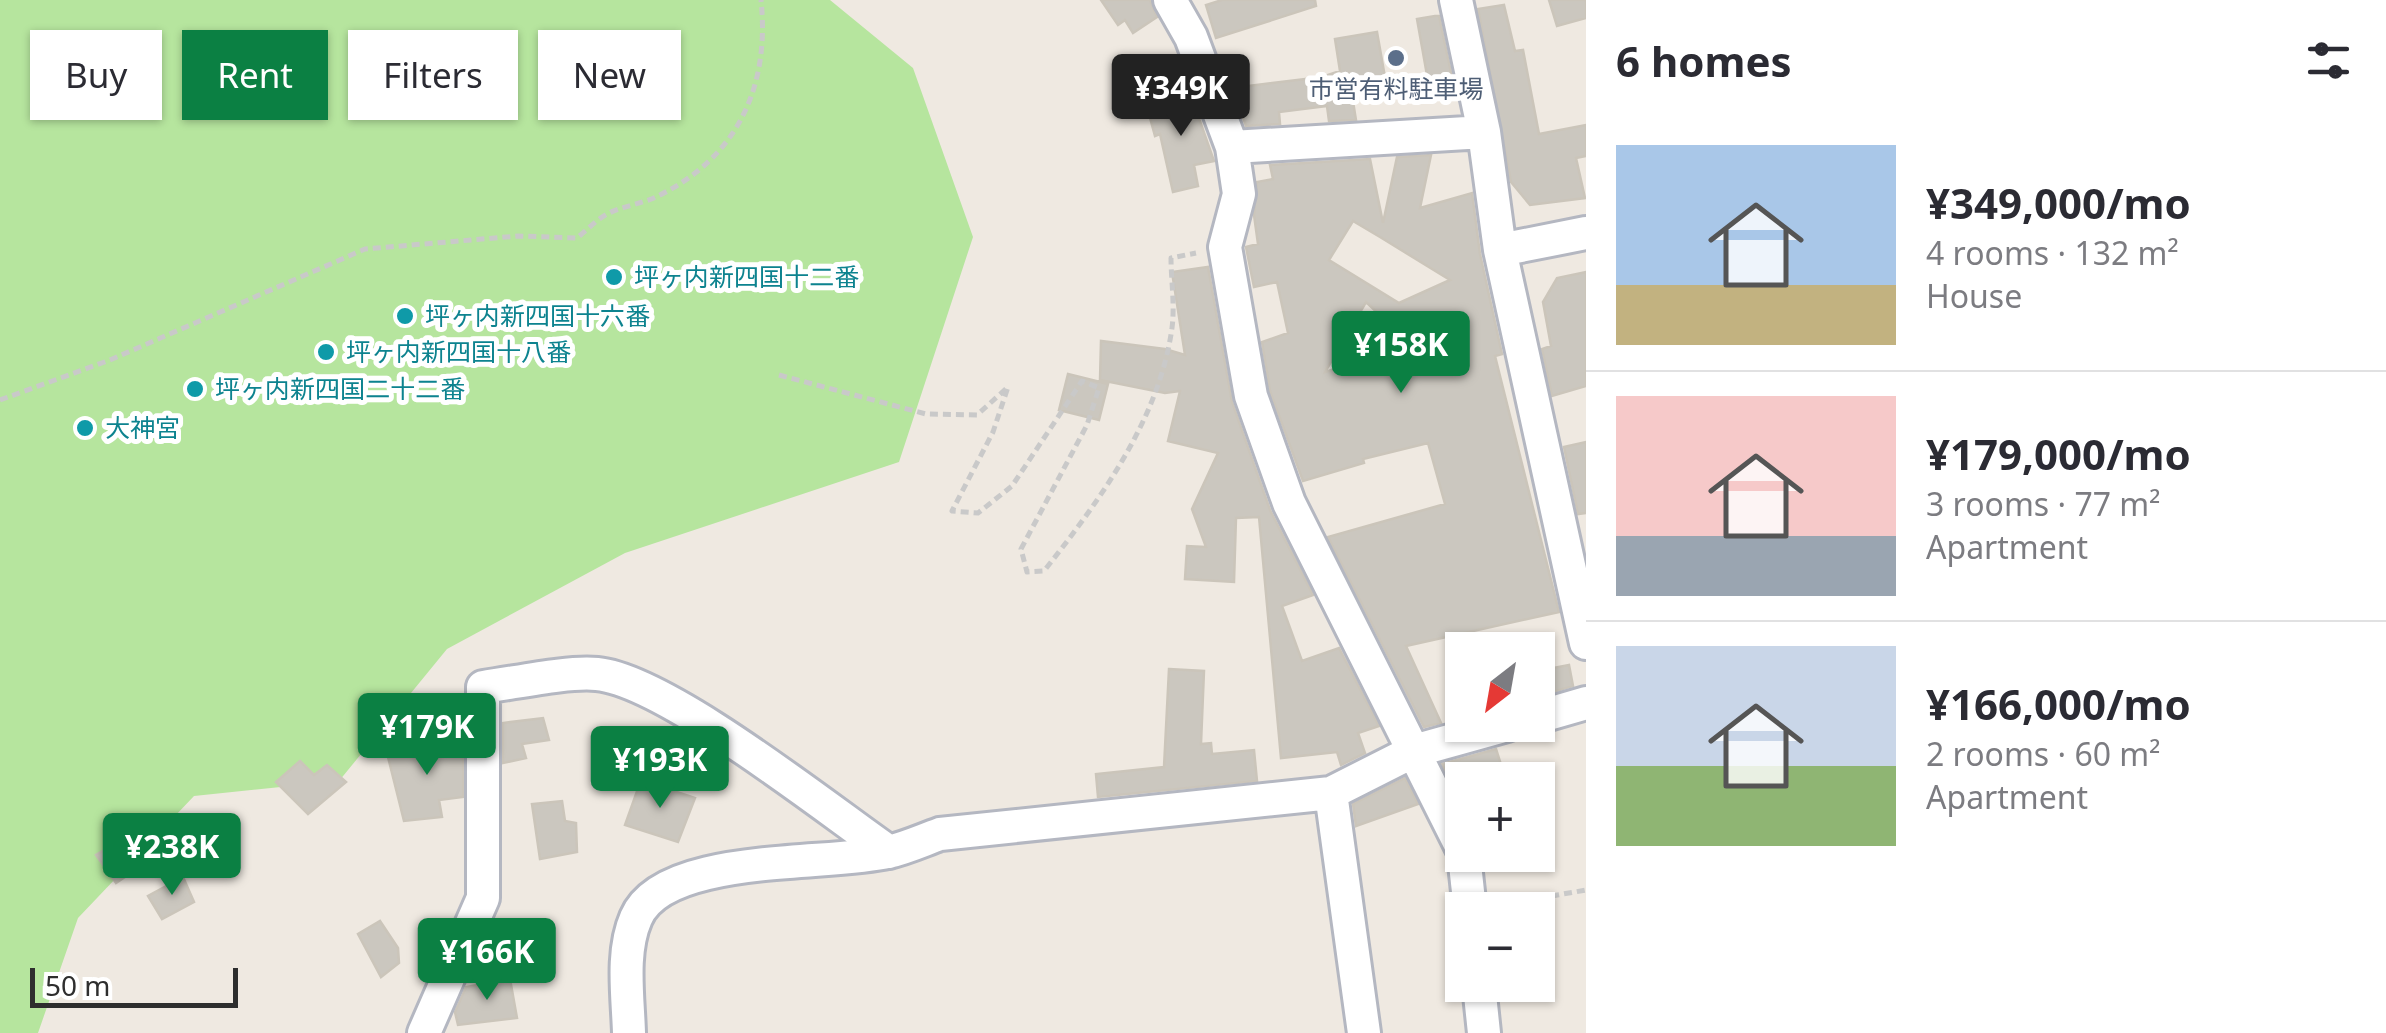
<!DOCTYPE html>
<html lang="en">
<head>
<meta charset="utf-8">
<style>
  :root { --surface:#fff; --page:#f2f2f3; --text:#2b2b33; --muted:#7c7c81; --line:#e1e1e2; --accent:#0b8043 }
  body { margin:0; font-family:"Noto Sans","Noto Sans JP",sans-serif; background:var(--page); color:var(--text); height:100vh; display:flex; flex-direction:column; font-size:38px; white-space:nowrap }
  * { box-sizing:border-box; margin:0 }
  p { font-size:32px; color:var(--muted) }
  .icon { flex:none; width:55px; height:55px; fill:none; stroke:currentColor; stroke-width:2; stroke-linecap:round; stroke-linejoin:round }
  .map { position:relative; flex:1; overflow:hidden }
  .panel { display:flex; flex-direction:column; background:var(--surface); width:800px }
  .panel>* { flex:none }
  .top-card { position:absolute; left:30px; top:30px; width:950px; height:90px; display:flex; gap:20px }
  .needle { width:65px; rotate:211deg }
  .fabs { position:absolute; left:1445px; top:632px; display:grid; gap:20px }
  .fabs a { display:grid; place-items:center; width:110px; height:110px; border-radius:0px; background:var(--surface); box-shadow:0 2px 8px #0004; font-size:50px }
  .scale { position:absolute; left:30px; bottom:25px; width:208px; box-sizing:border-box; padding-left:10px; border:5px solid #2e2e2e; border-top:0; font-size:28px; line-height:35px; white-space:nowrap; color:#2e2e2e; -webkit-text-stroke:8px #fff; paint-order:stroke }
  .price { position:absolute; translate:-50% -85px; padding:0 22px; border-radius:10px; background:var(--accent); color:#fff; font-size:32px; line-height:65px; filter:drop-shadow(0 2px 5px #0008) }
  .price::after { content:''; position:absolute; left:50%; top:60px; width:30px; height:22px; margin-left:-15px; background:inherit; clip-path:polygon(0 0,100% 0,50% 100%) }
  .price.on { background:#222; color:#fff }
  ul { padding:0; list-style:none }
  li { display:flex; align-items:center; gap:30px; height:250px; padding:0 30px }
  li+li { border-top:2px solid var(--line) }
  li span { display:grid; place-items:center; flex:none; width:280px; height:200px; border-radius:0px; color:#555 }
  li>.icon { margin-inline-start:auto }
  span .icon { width:120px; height:120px; fill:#fffc; stroke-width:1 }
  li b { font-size:42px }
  h2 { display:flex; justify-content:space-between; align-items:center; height:120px; padding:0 30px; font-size:42px }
  .tag { padding:0 35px; border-radius:0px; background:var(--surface); box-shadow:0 2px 8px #0004; font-size:35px; line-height:90px }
  .tag.on { background:var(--accent); color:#fff }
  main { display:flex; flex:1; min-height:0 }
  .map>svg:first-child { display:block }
</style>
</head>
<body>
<main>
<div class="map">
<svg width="1586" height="1033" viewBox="0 0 1586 1033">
  <rect width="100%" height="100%" fill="#efe9e1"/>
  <!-- green -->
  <path fill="#b6e59e" d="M0,0h830l83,68 60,169 -74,225 -274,91 -178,96 -108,132 -145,15 -116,122 -40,115h-38z"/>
  <!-- building -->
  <path fill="#cbc7bf" stroke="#cbc5ba" stroke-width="2.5" fill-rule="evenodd" d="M1101,0h49l7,17 -24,16 -8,-13 -7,5z
    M1222,0h93l1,6 -100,32 -10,-33z
    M1549,0h37v18l-29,8z
    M1504,5l11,46 8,-1 16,84 47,-9v31l-10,2 9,40 -55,7 -19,-23 -33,-173z
    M1435,16h4l17,80 -20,4 -1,-9 -5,1 -13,-73z
    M1377,32l9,51 -35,6 5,31 -27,1 -2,-15 -48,6 1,12 -34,2 -14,-38 90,-11 18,-6 -5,-32z
    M1189,90l25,71 -20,4 4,21 -25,6 -13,-58 -5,2 -6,-22 15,-3 -3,-14z
    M1431,155l-11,53 52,-15 8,61 22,100 -7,2 64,256 -153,34 35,77 -17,4 -96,-190 117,-33 -17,-61 -65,16 1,4 -61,18 -33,-90 -8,-49 26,-9 -11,-51 -23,5 -8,-40 12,-3 -4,-29 3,-33 16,-3 -3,-14 100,-6 13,64 14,-66zM1353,221l27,16 70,43 -51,23 -70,-43zM1366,302l46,43 -87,27z
    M1208,267l24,135 38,108 43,85 -31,11 20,55 37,-13 40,78 -21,7 7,20 -24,12 -4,-13 -56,6 -22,-241 -23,1 -2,64 -49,-3 2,-33 19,1 -14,-38 26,-56 -50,-12 12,-50 -15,2 -65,-13 1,-39 64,8 20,6 -13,-83z
    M1586,272v114l-34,10 -10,-47 9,-3 -8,-44 14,-24z
    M1068,374l40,10 -9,36 -40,-10z
    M1586,442v71l-8,1 -14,-67z
    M1569,665l4,21 -30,9 -5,-24z
    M1169,669l35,2 -3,73 10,-1 1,11 42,-4 3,31 -159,16 -2,-23 68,-7z
    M543,718l6,22 -27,4 4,14 -23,5v-40z
    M463,740v57l-24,3 3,17 -38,4 -17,-68z
    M1496,749l8,25 -21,6h-21v6l-7,3 -13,-25z
    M300,761l14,14 13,-10 19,17 -38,32 -32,-32z
    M1405,778l13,26 -62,22 -3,-22z
    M641,780l54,18 -17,44 -53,-17z
    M562,801l3,20 11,2 1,29 -37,7 -8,-55z
    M120,841l15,29 -19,13 -20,-28z
    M183,877l11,25 -32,17 -14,-23z
    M380,921l18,27 1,15 -18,14 -23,-43z
    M510,979l7,39 -59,7 -3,-13 11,-25z"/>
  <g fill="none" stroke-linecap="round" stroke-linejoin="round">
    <!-- minor casing -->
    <g stroke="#b4b7c1" stroke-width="38">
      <path id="minor" d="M1170,0l21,37 41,110 7,47 -14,53 26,149 38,107 173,345
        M1456,0l28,132 16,118 86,393
        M1232,147l252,-15
        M1500,250l86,-17
        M1538,717l48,-14
        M1464,855l6,55
        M1479,985l5,48
        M424,1033l59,-135v-211c31,-4 85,-16 114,-13 68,6 230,135 292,178
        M629,1033c-1,-36 -8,-81 7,-115 27,-65 191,-52 252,-66 18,-4 35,-12 52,-18l391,-41
        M1364,1033l-33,-240 83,-42 93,-26"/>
    </g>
    <!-- path -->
    <path stroke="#c9c9c9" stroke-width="5" stroke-dasharray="8 5" stroke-linecap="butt" d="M779,375l147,39 51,1 31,-28 -15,45 -41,79 26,2 34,-27 70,-105 17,7 -12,37 -66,124 6,23 17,-1c56,-71 115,-151 128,-243 3,-23 -1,-48 -1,-70l25,-5
      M0,400l110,-40 255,-111 153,-13 59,2c9,-7 19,-18 30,-24 15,-8 35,-10 51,-18 80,-39 112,-110 103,-196
      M1500,905l86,-15"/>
    <!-- minor -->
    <use href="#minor" stroke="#fff" stroke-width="32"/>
  </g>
  <!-- markers -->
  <circle fill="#5c6f8a" stroke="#fff" stroke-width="4" cx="1396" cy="58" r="10"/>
  <g fill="#0f9aa8" stroke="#fff" stroke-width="4">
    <circle cx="614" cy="277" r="10"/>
    <circle cx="405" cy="316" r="10"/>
    <circle cx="326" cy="352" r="10"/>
    <circle cx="195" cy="389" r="10"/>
    <circle cx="85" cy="428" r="10"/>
  </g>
  <g text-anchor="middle" stroke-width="10" stroke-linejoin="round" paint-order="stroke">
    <!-- service labels -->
    <g font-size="25" fill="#4e5e75" stroke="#fff">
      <text x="1396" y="98">市営有料駐車場</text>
    </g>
    <!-- culture labels -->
    <g font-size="25" fill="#0d838f" stroke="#fff" text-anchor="start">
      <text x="634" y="286">坪ヶ内新四国十二番</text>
      <text x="425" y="325">坪ヶ内新四国十六番</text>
      <text x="346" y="361">坪ヶ内新四国十八番</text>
      <text x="215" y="398">坪ヶ内新四国二十二番</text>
      <text x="105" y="437">大神宮</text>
    </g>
  </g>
</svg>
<div class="fabs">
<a><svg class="needle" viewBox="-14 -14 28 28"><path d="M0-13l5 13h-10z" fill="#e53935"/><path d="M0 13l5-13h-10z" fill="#7c7c81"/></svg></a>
<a>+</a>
<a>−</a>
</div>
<div class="scale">50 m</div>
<b class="price on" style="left:1181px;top:139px">¥349K</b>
<b class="price" style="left:1401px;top:396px">¥158K</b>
<b class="price" style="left:427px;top:778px">¥179K</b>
<b class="price" style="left:660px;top:811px">¥193K</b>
<b class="price" style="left:172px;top:898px">¥238K</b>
<b class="price" style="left:487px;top:1003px">¥166K</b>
<div class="top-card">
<a class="tag">Buy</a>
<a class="tag on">Rent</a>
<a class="tag">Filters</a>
<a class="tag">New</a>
</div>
</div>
<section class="panel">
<h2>6 homes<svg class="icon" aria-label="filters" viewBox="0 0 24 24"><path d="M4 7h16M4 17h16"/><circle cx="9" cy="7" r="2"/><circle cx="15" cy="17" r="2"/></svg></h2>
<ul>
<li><span style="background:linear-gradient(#a9c7e8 70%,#c2b280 0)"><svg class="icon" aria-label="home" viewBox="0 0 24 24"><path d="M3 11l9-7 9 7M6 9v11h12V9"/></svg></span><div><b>¥349,000/mo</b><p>4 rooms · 132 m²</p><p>House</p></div></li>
<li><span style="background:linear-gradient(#f6c9c9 70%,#9aa5b1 0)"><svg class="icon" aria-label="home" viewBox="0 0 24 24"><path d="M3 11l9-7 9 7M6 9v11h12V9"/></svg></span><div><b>¥179,000/mo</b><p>3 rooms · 77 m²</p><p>Apartment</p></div></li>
<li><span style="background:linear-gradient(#c9d6e8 60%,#8fb573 0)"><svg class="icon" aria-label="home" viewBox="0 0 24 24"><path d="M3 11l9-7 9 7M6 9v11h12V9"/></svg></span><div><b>¥166,000/mo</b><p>2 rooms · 60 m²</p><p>Apartment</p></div></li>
</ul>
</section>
</main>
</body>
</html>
